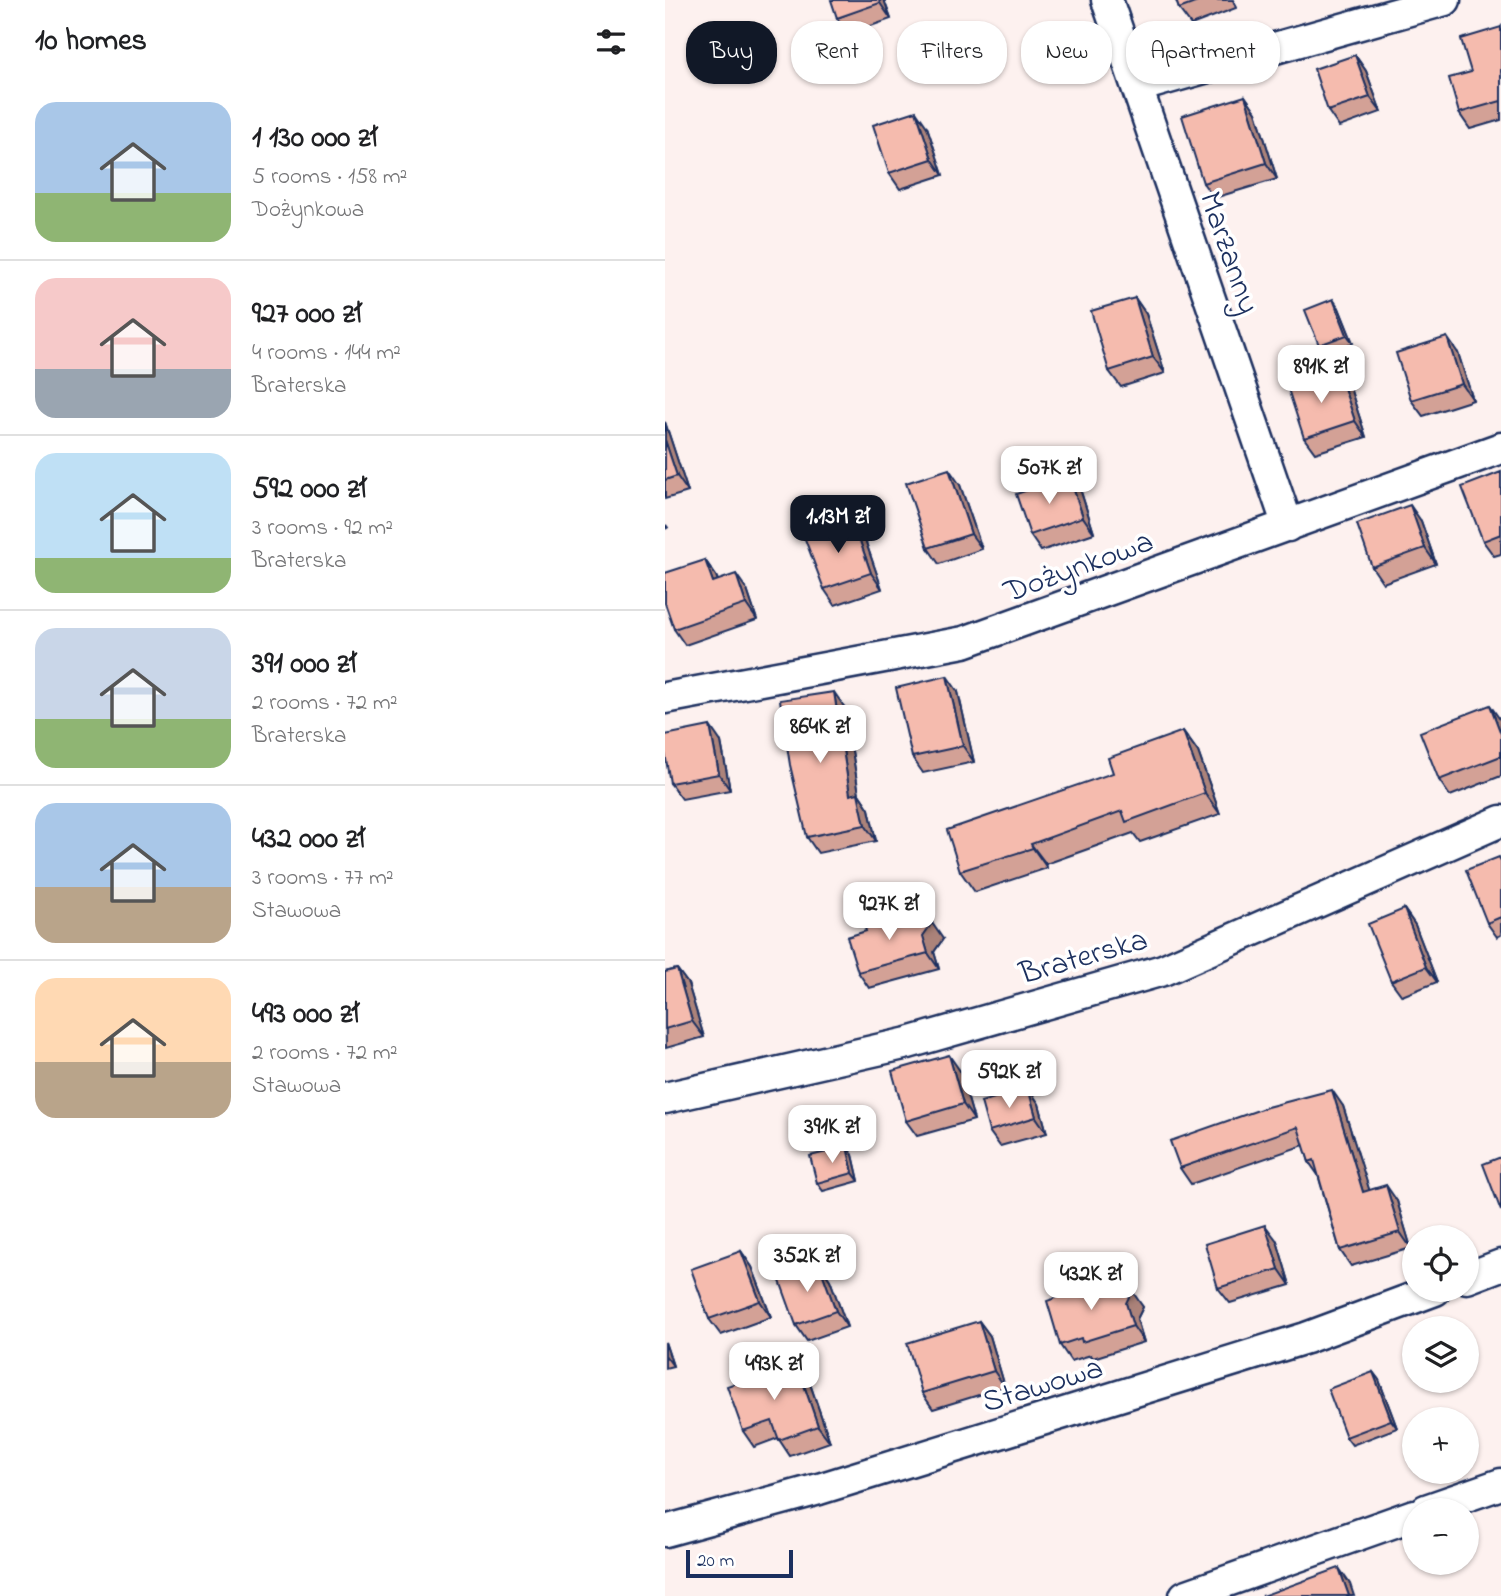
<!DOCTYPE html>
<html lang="en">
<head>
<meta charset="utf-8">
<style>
  :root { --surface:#fff; --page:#f6f6f6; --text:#202124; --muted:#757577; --line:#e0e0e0; --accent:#111827 }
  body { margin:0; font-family:"Indie Flower",sans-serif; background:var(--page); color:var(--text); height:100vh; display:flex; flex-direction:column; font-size:26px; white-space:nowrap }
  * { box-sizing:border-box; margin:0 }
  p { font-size:23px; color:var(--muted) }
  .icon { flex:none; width:38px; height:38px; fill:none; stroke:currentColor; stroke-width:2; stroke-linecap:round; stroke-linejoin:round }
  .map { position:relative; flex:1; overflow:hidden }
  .sheet { display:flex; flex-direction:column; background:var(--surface); width:665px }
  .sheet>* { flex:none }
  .banner { position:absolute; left:21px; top:21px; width:665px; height:63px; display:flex; gap:14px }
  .tools { position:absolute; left:737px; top:1225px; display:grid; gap:14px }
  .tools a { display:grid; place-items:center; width:77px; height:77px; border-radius:50%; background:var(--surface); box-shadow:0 2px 5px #0004; font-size:35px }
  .scale { position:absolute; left:21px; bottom:18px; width:107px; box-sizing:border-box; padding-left:7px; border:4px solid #1b2f5e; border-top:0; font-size:19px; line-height:24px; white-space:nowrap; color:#1b2f5e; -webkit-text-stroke:5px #fff; paint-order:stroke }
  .price { position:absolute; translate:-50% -60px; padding:0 16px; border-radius:14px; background:#fff; color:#222; font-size:23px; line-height:46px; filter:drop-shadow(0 2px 4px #0008) }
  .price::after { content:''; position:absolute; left:50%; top:42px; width:21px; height:16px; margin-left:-10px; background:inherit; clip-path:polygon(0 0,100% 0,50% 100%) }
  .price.selected { background:var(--accent); color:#fff }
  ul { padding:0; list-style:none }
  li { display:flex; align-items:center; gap:21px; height:175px; padding:0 35px }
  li+li { border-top:2px solid var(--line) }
  li span { display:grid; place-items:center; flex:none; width:196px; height:140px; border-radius:21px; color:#555 }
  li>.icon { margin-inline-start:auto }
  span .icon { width:84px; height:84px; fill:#fffc; stroke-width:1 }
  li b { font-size:30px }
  h2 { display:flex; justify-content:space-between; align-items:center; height:84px; padding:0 35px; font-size:30px }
  .pill { padding:0 24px; border-radius:28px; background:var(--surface); box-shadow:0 2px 5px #0004; font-size:24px; line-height:63px }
  .pill.selected { background:var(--accent); color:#fff }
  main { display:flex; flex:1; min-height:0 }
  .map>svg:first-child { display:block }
</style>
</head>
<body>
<main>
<section class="sheet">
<h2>10 homes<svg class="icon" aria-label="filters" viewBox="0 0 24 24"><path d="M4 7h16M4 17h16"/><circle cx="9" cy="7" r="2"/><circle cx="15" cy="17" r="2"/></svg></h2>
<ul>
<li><span style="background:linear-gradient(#a9c7e8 65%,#8fb573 0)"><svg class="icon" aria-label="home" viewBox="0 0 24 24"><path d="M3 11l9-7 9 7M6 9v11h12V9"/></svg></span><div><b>1 130 000 zł</b><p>5 rooms · 158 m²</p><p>Dożynkowa</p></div></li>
<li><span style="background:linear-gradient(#f6c9c9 65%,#9aa5b1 0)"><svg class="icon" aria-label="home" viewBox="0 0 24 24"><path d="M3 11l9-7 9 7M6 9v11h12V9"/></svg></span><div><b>927 000 zł</b><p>4 rooms · 144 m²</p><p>Braterska</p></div></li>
<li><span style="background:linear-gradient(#bfe0f5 75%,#8fb573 0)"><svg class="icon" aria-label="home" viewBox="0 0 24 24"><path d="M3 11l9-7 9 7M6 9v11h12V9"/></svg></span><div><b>592 000 zł</b><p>3 rooms · 92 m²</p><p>Braterska</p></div></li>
<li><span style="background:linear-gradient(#c9d6e8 65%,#8fb573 0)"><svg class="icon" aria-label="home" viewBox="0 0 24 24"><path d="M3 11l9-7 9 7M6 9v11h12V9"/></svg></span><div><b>391 000 zł</b><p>2 rooms · 72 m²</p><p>Braterska</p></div></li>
<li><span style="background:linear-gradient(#a9c7e8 60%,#b9a48a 0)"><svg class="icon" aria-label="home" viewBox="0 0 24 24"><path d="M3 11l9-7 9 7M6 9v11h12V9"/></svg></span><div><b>432 000 zł</b><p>3 rooms · 77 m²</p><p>Stawowa</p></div></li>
<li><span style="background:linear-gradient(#ffd9b3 60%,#b9a48a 0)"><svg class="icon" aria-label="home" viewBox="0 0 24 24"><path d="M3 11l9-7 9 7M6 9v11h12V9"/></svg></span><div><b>493 000 zł</b><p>2 rooms · 72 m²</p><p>Stawowa</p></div></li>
</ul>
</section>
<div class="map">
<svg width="836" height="1596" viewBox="0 0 836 1596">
  <rect width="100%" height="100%" fill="#fdf1ef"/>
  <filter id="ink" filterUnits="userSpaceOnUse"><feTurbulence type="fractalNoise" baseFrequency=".0143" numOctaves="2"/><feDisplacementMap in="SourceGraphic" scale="14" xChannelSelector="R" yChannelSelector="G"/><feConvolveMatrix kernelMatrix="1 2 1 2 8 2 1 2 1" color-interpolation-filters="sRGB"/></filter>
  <g filter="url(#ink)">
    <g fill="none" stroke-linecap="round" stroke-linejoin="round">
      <!-- street casing -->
      <g stroke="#1b2f5e" stroke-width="35">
        <path id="street" d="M442,0l181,526
          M472,87l308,-87
          M0,698l299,-56 537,-194
          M0,1098l243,-55 255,-73 338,-149
          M802,1278l34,-13
          M761,1510l75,-26
          M0,1531l154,-42 487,-151 129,-48
          M520,1596l229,-81"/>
      </g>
      <!-- path -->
      <path stroke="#1b2f5e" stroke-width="4.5" stroke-dasharray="7 5" stroke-linecap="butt" d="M0,528l3,-2"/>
      <!-- street -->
      <use href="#street" stroke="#fff" stroke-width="30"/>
    </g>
    <!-- wall -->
    <path fill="#d3a196" stroke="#1b2f5e" stroke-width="2" d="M219,0l7,19 -43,15 -11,-16z
      M511,0h57l3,8 -45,17 -12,-16z
      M836,27v93l-31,9 -11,-16 12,-41z
      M690,55l11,16 15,41 -42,15 -11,-16z
      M580,96l11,16 21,67 -63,19 -11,-15z
      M262,127l16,48 -43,14 -11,-16z
      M470,298l11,16 19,59 -44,14 -12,-16z
      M674,308l14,35 -28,11 -6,-9z
      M793,353l15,47 -50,16 -12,-16z
      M685,388l16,49 -51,16 -11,-15z
      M0,422l23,70 -23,7z
      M836,472v82l-7,2 -11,-15z
      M404,476l12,16 13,41 -53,18 -11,-16z
      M295,485l22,64 -43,15 -11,-16z
      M188,521l11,16 18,52 -47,16 -11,-16z
      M756,521l15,43 -53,19 -11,-16z
      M40,560l11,16 2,4 29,10 10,30 -72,25 -11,-16z
      M293,692l16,70 -51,11 -11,-16z
      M180,708l14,86 10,15 7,32 -58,12 -11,-16z
      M836,722v54l-51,20 -11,-16z
      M518,731l15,21 22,62 -80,28 -7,-9 -87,31 1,4 -72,24 -15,-21 153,-98z
      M56,742l9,48 -48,9 -12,-16z
      M836,860v75l-4,2 -10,-14z
      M739,909l11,16 22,57 -35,14 -11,-15z
      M256,921l22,18 -9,13 5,17 -70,19 -11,-16z
      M12,969l11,15 16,53 -38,11 -1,-76z
      M295,1071l14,49 -57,16 -11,-15z
      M363,1088l11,16 8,29 -47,13 -11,-15z
      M678,1106l26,84 28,11 14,47 -60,18 -11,-16 -22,-75 -9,-13 -5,-17 -113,39 -11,-16z
      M188,1155l6,26 -36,10 -6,-8z
      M612,1241l13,44 -60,18 -12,-15z
      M76,1251l11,16 19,50 -50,18 -12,-16z
      M154,1264l11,16 17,47 -40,14 -11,-16z
      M461,1288l17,19 -6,12 7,23 -51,16 -2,-3 -20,6 -11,-16z
      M314,1321l11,15 15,51 -72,22 -11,-16z
      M0,1342l8,24 -8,2z
      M131,1362l12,16 22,64 -40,14 -12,-18 -24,9 -11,-16z
      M708,1372l6,8 18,48 -45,17 -6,-8z"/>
    <!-- shaded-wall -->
    <path fill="#ac837a" stroke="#1b2f5e" stroke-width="2" d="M214,0h5l7,19 -11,-16z
      M690,55l11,16 15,41 -11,-15z
      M580,96l11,16 21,67 -11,-16z
      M251,111l11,16 16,48 -11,-16z
      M470,298l11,16 19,59 -12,-16z
      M668,299l6,9 14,35 -6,-8z
      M782,337l11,16 15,47 -11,-16z
      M674,373l11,15 16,49 -11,-16z
      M0,422l23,70 -11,-16 -12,-36z
      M284,469l11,16 22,64 -11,-15z
      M404,476l12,16 13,41 -11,-16z
      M745,505l11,16 15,43 -11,-16z
      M188,521l11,16 18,52 -11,-16z
      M40,560l11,16 8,22 -11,-16z
      M71,574l11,16 10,30 -11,-16z
      M282,676l11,16 16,70 -11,-16z
      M169,692l11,16 14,86 10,15 7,32 -11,-16 -15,-30z
      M825,705l11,16v13z
      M45,726l11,16 9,48 -11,-16z
      M518,731l15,21 22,62 -15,-21z
      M366,844l15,20 1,4 -14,-20z
      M739,909l11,16 22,57 -11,-15z
      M250,912l11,16 6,-5 11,16 -9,13 5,17 -11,-16z
      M12,969l11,15 16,53 -12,-16z
      M284,1055l11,16 14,49 -11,-16z
      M363,1088l11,16 8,29 -11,-16z
      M667,1090l11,16 32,102 -12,-16z
      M182,1147l6,8 6,26 -6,-8z
      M721,1185l11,16 14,47 -11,-16z
      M600,1225l12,16 13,44 -11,-16z
      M76,1251l11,16 19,50 -11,-16z
      M154,1264l11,16 17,47 -11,-16z
      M452,1276l12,16 3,-1 11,16 -6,12 7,23 -11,-16z
      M314,1321l11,15 15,51 -11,-16z
      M0,1342l8,24 -8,-11z
      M131,1362l12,16 22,64 -12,-16z
      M708,1372l6,8 18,48 -6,-8z
      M674,1568l11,16 4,12h-5z"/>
    <!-- building -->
    <path fill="#f5bbae" stroke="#1b2f5e" stroke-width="2" d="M166,0h48l1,3 -43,15z
      M511,0h27l-24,9z
      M836,27v74l-42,12 -10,-35 22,-6 -10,-33z
      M690,55l15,42 -42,14 -14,-42z
      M580,96l21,67 -63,20 -21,-67z
      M251,111l16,48 -43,14 -16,-48z
      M470,298l18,59 -44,14 -18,-60z
      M668,299l14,36 -28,10 -14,-35z
      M782,337l15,47 -51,16 -15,-47z
      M674,373l16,48 -51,17 -16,-49z
      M0,440l12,36 -12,4z
      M284,469l22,65 -43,14 -22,-65z
      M836,472v62l-18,7 -21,-54z
      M404,476l14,41 -53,18 -14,-41z
      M745,505l15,43 -53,19 -15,-43z
      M188,521l18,52 -47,16 -19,-50z
      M40,560l8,22 23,-8 10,30 -72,25 -9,-26v-30z
      M282,676l16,70 -51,11 -16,-69z
      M169,692l16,103 8,-2 7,32 -58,12 -17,-72 -10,-65z
      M825,705l11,29v22l-62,24 -19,-48z
      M45,726l9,48 -49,9 -5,-30v-18z
      M518,731l22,62 -79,29 -4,-11 -91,33 2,4 -73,23 -13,-41 166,-57 -5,-15z
      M834,857l2,4v56l-14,6 -21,-53z
      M739,909l22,58 -35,14 -23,-57z
      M250,912l2,8 15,3 -9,13 5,17 -70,19 -11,-35 19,-6 -1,-3z
      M12,969l15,52 -27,8v-57z
      M284,1055l14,49 -57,17 -14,-50z
      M363,1088l8,29 -47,14 -8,-29z
      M667,1090l31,102 23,-7 14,47 -60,18 -26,-90 -5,2 -11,-35 -118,41 -10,-27 97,-34z
      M182,1147l6,26 -36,10 -7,-27z
      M836,1157v54l-18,-47z
      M600,1225l14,44 -61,19 -13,-44z
      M76,1251l19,50 -51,18 -18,-50z
      M154,1264l17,47 -40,14 -17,-47z
      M452,1276l3,9 12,6 -6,12 7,23 -51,16 -1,-4 -21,7 -13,-44z
      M314,1321l15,50 -72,22 -15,-50z
      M131,1362l22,64 -39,14 -7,-19 -29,10 -16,-45z
      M708,1372l18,48 -45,17 -18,-48z
      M674,1568l10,28h-87z"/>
  </g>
  <g text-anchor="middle" stroke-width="7" stroke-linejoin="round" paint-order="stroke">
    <!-- street labels -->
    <g font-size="32" fill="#1b2f5e" stroke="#fff">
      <text transform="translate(566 252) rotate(71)" y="11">Marzanny</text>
      <text transform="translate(413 565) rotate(-20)" y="11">Dożynkowa</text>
      <text transform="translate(418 955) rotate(-16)" y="11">Braterska</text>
      <text transform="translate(377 1383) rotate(-17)" y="11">Stawowa</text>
    </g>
  </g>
</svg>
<div class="tools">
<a><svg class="icon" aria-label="locate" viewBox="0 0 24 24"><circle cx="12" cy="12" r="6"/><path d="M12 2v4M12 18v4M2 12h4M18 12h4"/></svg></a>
<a><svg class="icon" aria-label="layers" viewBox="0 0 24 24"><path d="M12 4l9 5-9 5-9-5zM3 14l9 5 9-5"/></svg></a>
<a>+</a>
<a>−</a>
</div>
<div class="scale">20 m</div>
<b class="price" style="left:656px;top:405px">891K zł</b>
<b class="price" style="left:384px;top:506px">507K zł</b>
<b class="price selected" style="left:173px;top:555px">1.13M zł</b>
<b class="price" style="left:155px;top:765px">864K zł</b>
<b class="price" style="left:224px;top:942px">927K zł</b>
<b class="price" style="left:344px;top:1110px">592K zł</b>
<b class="price" style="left:167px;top:1165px">391K zł</b>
<b class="price" style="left:142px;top:1294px">352K zł</b>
<b class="price" style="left:426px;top:1312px">432K zł</b>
<b class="price" style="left:109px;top:1402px">493K zł</b>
<div class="banner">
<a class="pill selected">Buy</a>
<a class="pill">Rent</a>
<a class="pill">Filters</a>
<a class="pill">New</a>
<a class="pill">Apartment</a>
</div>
</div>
</main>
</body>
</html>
